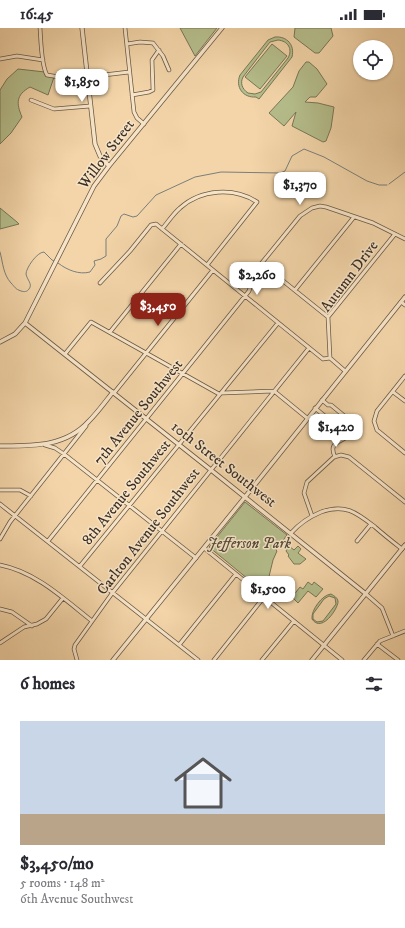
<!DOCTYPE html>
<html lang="en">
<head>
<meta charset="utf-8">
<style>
  :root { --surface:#fff; --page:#f2f2f3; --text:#2b2b33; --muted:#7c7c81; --line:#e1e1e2; --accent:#8f2418 }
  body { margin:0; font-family:"IM FELL DW Pica",serif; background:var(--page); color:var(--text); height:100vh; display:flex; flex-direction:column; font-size:15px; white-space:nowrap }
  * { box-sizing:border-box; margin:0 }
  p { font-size:13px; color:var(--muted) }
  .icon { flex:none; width:22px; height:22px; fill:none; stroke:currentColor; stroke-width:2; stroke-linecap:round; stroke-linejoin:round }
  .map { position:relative; height:632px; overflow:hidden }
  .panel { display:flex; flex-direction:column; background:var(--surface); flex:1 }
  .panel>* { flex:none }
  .buttons { position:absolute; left:353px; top:12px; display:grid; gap:8px }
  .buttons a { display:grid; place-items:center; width:40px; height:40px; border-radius:50%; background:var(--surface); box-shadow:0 1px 3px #0004; font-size:20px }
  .price { position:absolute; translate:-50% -34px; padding:0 9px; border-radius:8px; background:#fff; color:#222; font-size:13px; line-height:26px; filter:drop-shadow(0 1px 2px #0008) }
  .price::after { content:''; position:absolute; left:50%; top:24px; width:12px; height:9px; margin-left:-6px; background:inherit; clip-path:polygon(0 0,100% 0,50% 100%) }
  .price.active { background:var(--accent); color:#fff }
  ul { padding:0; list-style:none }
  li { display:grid; align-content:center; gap:8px; height:212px; padding:0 20px }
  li+li { border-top:1px solid var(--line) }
  li span { display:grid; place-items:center; height:124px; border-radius:0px; color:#555 }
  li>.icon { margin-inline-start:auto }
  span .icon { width:72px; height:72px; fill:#fffc; stroke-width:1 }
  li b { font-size:17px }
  h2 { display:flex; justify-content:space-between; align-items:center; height:48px; padding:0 20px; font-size:17px }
  .status { display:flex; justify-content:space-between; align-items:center; height:28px; padding:0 20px; background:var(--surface); direction:ltr }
  .status svg { height:11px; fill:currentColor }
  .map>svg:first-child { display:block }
</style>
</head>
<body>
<div class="status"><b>16:45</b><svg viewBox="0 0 49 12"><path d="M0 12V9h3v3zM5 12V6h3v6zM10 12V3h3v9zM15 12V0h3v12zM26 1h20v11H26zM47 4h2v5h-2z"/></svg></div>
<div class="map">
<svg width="405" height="632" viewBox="0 0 405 632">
  <rect width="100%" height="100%" fill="#f3d5a9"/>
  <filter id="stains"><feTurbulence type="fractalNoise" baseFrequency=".005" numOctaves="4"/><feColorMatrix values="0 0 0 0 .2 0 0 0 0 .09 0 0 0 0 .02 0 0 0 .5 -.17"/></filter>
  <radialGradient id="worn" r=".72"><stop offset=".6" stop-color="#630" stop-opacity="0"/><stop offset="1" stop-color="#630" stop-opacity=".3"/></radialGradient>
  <!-- green -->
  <path fill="#b5be8c" stroke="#787658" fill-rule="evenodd" d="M180,0h37l-22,28z
    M295,0h36l2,8 -14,17h-4l-21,-16z
    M275,9c12,-1 20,8 17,20l-33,42 -3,-2c-13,1 -21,-10 -16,-22l28,-35zM278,12c10,1 15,9 10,18l-27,34 -6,2 -7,-1c-6,-4 -8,-10 -5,-16l27,-35z
    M272,16l15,12 -27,33 -15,-12z
    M306,34h3l8,7 10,15 -11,13h-6l-5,5 13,1 16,4 -3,21 -5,13 -3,1 -31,-16 4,-14 -12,14 -15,-13 24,-26 6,-16z
    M18,41l27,3 1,1 8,4 -6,18 -18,-8c-14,8 -14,16 -8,30l-11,16 -11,11v-54l7,-11z
    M0,180l17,14 2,2 -19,5z
    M245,474l42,33 -11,15 1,1 -4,9 -8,33 -56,-46z
    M289,518l5,4 4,-4 3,3 -3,4 8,6 -6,5h-6l-6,-8 1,-1 -3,-4z
    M308,554l4,3 2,-3 9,7 -7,8 -8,-6 -10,12 -6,-6 8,-10 3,2z
    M331,566c3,2 6,3 7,7 1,6 -16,33 -26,18 -1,-9 10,-24 19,-25zM329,568l6,2 1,6 -13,17 -6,1 -4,-3v-5l11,-15z"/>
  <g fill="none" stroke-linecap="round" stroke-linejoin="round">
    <!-- stream -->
    <path stroke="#797f7b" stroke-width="1" d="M389,156l16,-12
      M0,224c3,11 3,22 11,31 4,4 4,6 10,8 3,1 6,1 8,-2 4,-5 -2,-9 -3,-15 0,-6 11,-22 18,-22l8,8 2,1
      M58,235c9,7 21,12 32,9l5,-7 -1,-4 7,-2 5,-3v-17l11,-13 4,-10 3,-2 9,3 4,-1 19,-21 39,-18 26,-5 59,1 5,-2 7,-15 12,-7 20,8 43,24 12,4h8"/>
    <!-- minor casing -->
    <g stroke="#695846" stroke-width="4.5">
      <path id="minor" d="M40,0c1,12 1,37 7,47l12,2 28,-2
        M125,0l9,84 3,6 7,6
        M127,16l13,-2 13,1 10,13 6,14
        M0,31l17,-3 26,4
        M87,49l42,-5
        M132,67l17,-3 4,-2 -1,-30 7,-10
        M31,72l23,9 36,-3
        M162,201c6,-7 11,-15 18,-21 21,-19 54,-21 77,-6l-50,63
        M262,236l66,53
        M100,255l30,-32 21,-26 5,-1 167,135 7,-1
        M295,262l59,-73
        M401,274l4,3
        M110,304l71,-88
        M65,326l26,-32 128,72
        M330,330l-2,-41 67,-83
        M330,330l15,13
        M405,348l-28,35 -3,10 3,9 28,23
        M393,364l12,9
        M114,365l99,-123
        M222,365l52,-2 33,27
        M322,372l6,5h3l23,19c-1,4 -2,9 -6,12 -8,7 -20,6 -13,21
        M315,380l17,14 6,-4 4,-4
        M45,417l10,3 9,6 132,104
        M0,462h20l11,6
        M0,476l198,156
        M312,488l-8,-23 3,-11 27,-25 7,-2 8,2 56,45
        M291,505c9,-10 18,-16 30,-21 24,-9 36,1 54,15 9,8 18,15 27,22
        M0,511l10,-17 76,-96
        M48,513l201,-250 7,-21 44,-54 12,-8 8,-2 6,1 47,16 32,16
        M357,513l14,-17
        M204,520l138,112
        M0,537c36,7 64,34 92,56
        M80,538l198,-243
        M366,566l16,14 11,28
        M0,581l12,3 20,14
        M0,615l24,-16 13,-3 9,-5 17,-21
        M377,616l21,16
        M179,617l57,-71
        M77,632l-3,-11 1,-4 38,-53 196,-244
        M214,632l50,-63
        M262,632l32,-39
        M364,632l16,-19 25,-10"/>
    </g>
    <!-- tertiary casing -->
    <g stroke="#695846" stroke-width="5">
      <path id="tertiary" d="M82,0l13,116 5,12 9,10
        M25,295l186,147 155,124
        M0,314l15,-8 10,-11 69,-137 15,-20 113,-138
        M0,418c32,0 66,1 89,-25 9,-9 16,-19 24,-29
        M113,632l132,-163 160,-200
        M312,632l93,-115"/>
    </g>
    <!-- minor -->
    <use href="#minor" stroke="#f7e4c7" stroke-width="3"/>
    <!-- tertiary -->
    <use href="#tertiary" stroke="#f7e4c7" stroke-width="3.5"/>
  </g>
  <g text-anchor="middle" stroke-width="3" stroke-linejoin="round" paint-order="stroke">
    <!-- street labels -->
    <g font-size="15" fill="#3b2e25" stroke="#f7e4c7">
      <text transform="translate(106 126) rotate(-53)" y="5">Willow Street</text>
      <text transform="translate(349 248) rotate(-53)" y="5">Autumn Drive</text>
      <text transform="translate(138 384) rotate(-51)" y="5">7th Avenue Southwest</text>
      <text transform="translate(224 436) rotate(38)" y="5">10th Street Southwest</text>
      <text transform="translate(126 464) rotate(-51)" y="5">8th Avenue Southwest</text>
      <text transform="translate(148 503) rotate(-52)" y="5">Carlton Avenue Southwest</text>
    </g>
    <!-- park labels -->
    <g font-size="15" font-style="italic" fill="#534b3a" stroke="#f7e4c7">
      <text x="249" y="520">Jefferson Park</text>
    </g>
  </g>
  <rect width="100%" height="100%" filter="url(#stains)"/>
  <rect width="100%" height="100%" fill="url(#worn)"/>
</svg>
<div class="buttons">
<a><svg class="icon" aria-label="locate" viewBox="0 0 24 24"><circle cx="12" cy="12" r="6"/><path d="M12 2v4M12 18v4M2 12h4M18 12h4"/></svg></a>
</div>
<b class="price" style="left:82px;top:75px">$1,850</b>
<b class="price" style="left:300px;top:178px">$1,370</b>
<b class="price" style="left:257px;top:268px">$2,260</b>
<b class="price active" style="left:158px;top:299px">$3,450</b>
<b class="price" style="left:336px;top:420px">$1,420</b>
<b class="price" style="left:268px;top:582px">$1,500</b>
</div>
<section class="panel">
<h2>6 homes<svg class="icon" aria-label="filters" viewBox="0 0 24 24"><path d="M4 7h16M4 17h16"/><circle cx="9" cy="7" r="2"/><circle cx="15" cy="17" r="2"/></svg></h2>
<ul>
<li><span style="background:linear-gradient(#c9d6e8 75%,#b9a48a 0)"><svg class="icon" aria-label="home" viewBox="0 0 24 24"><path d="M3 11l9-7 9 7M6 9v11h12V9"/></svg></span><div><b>$3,450/mo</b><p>5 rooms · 148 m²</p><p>6th Avenue Southwest</p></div></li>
</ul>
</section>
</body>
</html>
